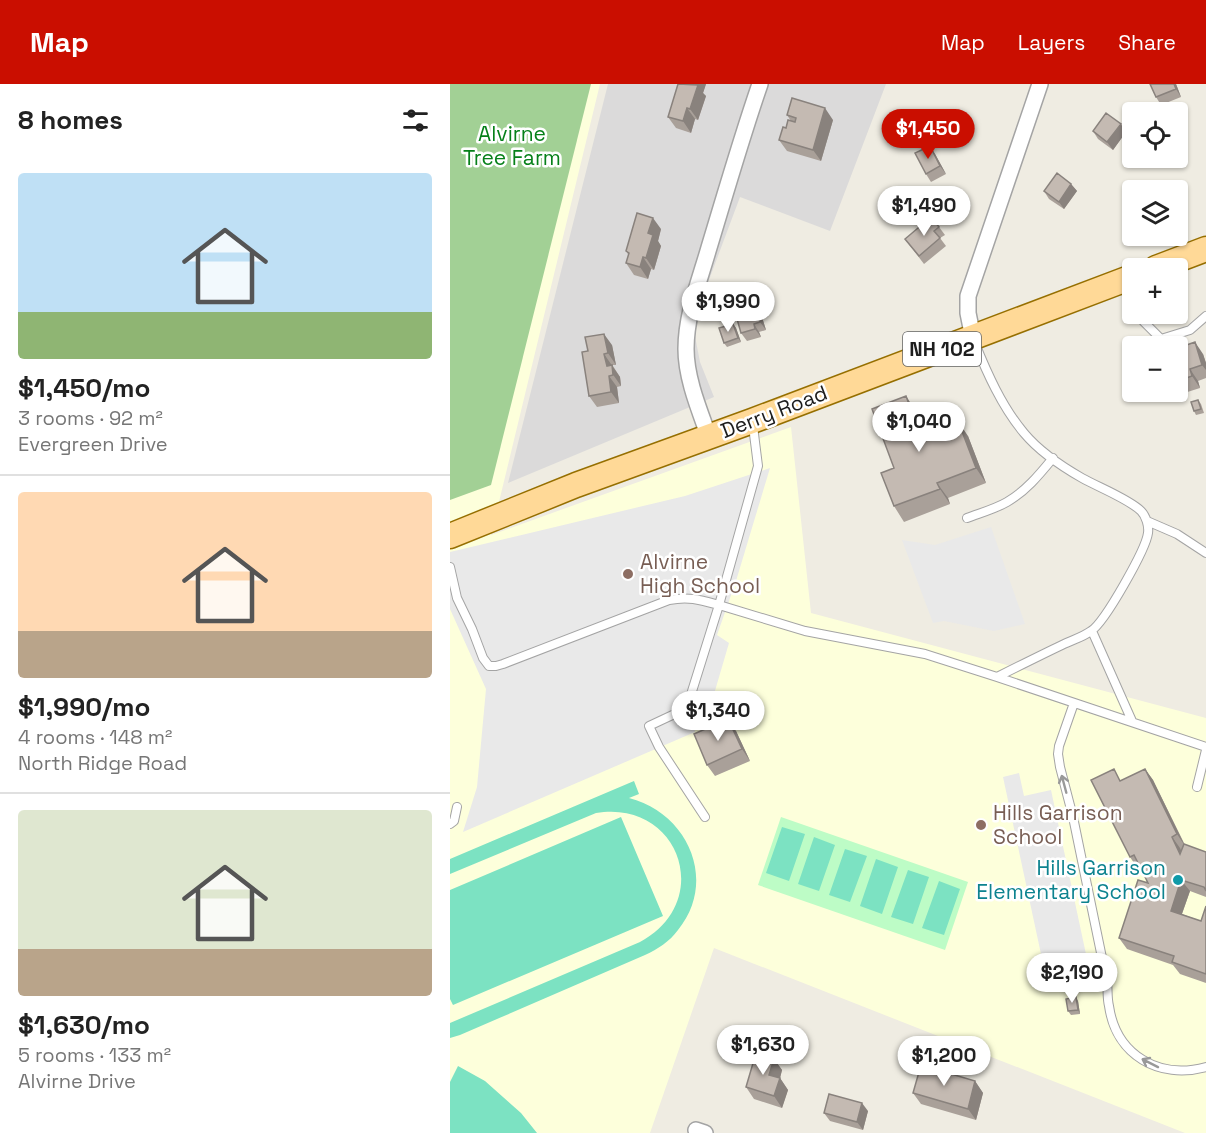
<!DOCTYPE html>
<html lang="en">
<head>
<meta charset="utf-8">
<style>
  :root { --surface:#fff; --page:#f6f6f6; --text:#222; --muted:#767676; --line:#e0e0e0; --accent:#ca0e00 }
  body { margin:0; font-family:"Space Grotesk",sans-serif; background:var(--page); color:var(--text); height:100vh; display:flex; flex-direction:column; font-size:22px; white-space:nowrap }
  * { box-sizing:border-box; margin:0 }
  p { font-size:20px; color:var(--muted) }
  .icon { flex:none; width:33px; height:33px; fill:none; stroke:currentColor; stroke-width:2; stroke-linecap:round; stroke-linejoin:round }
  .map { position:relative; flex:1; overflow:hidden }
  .details { display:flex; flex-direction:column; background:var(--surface); width:450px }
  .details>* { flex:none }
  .tools { position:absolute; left:672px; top:18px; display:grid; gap:12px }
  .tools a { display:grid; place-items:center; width:66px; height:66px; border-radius:6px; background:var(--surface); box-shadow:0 2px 4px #0004; font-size:30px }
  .price { position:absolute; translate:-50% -51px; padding:0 14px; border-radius:21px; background:#fff; color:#222; font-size:20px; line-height:39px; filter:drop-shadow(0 2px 3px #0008) }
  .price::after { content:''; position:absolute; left:50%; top:36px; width:18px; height:14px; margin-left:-9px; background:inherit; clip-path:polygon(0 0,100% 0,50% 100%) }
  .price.current { background:var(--accent); color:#fff }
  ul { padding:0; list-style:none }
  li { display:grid; align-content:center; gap:12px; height:318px; padding:0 18px }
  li+li { border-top:2px solid var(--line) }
  li span { display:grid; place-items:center; height:186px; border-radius:6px; color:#555 }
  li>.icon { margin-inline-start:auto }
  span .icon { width:108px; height:108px; fill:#fffc; stroke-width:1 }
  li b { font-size:26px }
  h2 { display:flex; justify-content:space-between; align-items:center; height:72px; padding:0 18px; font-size:26px }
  header { display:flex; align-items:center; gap:36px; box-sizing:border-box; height:84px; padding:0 30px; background:var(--accent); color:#fff }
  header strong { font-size:28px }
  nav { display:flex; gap:33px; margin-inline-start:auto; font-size:21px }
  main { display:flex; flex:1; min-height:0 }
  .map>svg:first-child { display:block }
</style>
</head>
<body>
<header>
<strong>Map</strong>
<nav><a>Map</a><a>Layers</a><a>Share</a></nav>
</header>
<main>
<section class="details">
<h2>8 homes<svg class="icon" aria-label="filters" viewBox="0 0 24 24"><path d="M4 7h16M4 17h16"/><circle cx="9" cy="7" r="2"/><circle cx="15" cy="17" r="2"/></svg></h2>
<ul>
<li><span style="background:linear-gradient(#bfe0f5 75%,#8fb573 0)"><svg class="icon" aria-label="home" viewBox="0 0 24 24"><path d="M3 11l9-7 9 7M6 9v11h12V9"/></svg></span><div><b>$1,450/mo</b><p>3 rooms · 92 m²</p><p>Evergreen Drive</p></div></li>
<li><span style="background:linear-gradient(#ffd9b3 75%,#b9a48a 0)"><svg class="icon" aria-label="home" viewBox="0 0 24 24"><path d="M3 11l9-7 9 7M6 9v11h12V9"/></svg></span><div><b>$1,990/mo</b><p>4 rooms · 148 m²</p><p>North Ridge Road</p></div></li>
<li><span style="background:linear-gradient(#dfe7d0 75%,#b9a48a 0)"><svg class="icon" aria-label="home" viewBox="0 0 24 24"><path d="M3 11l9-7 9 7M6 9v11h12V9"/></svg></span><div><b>$1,630/mo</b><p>5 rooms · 133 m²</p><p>Alvirne Drive</p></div></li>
</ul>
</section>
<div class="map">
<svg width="756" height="1049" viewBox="0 0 756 1049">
  <rect width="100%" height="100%" fill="#efece2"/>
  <!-- residential -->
  <path fill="#dbdada" d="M158,0h278l-56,147 -90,-34 -37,99 -9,35 6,31 14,35 -206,86z"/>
  <!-- education -->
  <path fill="#fdffdb" d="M0,0h150l-109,451 300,-108 20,186 395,105v415h-21l-471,-185 -64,185h-200z"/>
  <!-- forest -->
  <path fill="#a2d095" d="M0,0h141l-100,401 -41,15z"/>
  <!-- park -->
  <path fill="#bdfcc6" d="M331,733l187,65 -23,68 -187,-65z"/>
  <!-- pitch -->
  <path fill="#7ce2c2" d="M184,697l5,13 -10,4c59,15 89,83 49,132 -9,12 -20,19 -33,25l-185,80 -10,3v-15l190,-81c75,-40 40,-143 -44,-129l-146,61v-15z
    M171,733l42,99 -210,89 -3,-6v-109z
    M332,743l23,7 -16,47 -23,-8z
    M364,753l21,8 -16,46 -21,-7z
    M395,765l22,7 -17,46 -21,-7z
    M426,775l22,8 -16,47 -22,-8z
    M458,786l21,7 -16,47 -22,-7z
    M489,797l21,8 -16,46 -22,-7z
    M8,982l27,15 36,32 16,20h-87v-51z"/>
  <!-- parking -->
  <path fill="#e9e9e9" d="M320,384l-34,113 -19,54 12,8 -22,75h-15l3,14 -232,100 14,-45 9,-98 -36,-80v-57l235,-56z
    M541,443l34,97 -31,7 -50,-10 -11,2 -31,-83 33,5z
    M569,689l5,23 27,-6 39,183 -43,9 -44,-205z"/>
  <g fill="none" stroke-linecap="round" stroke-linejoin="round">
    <!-- service casing -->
    <g stroke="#a4a4a4" stroke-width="10">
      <path id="service" d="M671,200l11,19
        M689,230l4,7 18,18 29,-9 16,-14
        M517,434c13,-5 28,-9 40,-16 19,-11 32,-27 46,-44
        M697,437l30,13 29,19
        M0,483l7,31 15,31 11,29 6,8h7l7,-2 166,-64c20,-4 32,0 50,5l39,-139 -5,-40
        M642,547l40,90
        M547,593l209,70
        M624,619l-15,43 -1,8 2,13 13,50 34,165c1,8 0,16 2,24 7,49 50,74 97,61
        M747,703l9,-37
        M255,733l-46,-70 -10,-21 32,-15 7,-7 31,-99 86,26 120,23 72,23c22,-11 44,-22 65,-32 10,-5 21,-8 29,-14 14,-9 55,-82 57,-98 1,-7 -2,-17 -7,-22 -12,-12 -43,-24 -59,-33 -21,-12 -43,-27 -58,-45 -22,-26 -37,-60 -50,-92
        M0,740l4,-3 3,-14"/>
    </g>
    <!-- minor casing -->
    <g stroke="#a4a4a4" stroke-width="18">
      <path id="minor" d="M523,254l-5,-25v-17l72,-212
        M259,353c-10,-28 -23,-59 -23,-88 0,-34 13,-67 22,-98 17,-56 33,-112 52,-167
        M246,1046l9,3"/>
    </g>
    <!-- primary casing -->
    <g stroke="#966f00" stroke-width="27">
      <path id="primary" d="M706,184l50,-19
        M0,452l126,-51 176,-64 380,-144"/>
    </g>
    <!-- service -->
    <use href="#service" stroke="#fff" stroke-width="8"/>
    <!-- minor -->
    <use href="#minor" stroke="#fff" stroke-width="15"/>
    <!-- primary -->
    <use href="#primary" stroke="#ffd997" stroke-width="24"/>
  </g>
  <!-- wall -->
  <path fill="#a9a099" d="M228,0h28l-3,9 3,3 -8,24 -3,-1 -4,14 -15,-5 -8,-11z
    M700,0h26l5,13 -20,8 -5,-8z
    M337,31l46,5 -12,41 -34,-10 -8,-11 12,-19z
    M643,47l33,1 -13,18 -15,-11z
    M485,70l11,20 -15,8 -5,-8z
    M621,100l6,7 -13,18 -15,-10 -5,-8z
    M489,143l6,8 -5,3 6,8 -22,18 -19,-25z
    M211,145l-3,12 3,5 -7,24 -3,-1 -3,10 -14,-4 -8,-12 3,-7 -3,-5z
    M306,223l5,7 5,16 -7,2 2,5 -14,4 -6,-8z
    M283,240l3,4 5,14 -14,5 -3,-4z
    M162,261l4,20h-3v1l7,11 1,9 -4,1 2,16 -22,4 -8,-11 -7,-44z
    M753,270l3,9v15l-8,3 2,7 -22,7 -3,-3h3v-35z
    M456,312l10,16 8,21 44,3 18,47 -38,15 2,6 -46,18 -10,-16v-38z
    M748,316l3,4 3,9 -8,2 -2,-4z
    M286,647l14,30 -35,15 -8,-11z
    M695,685l8,11 32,65 21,7v45l-16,-6 -8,23 19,7 5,-15v77l-26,-9 -7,-9 -46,-16 -8,-11 29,-55 -8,-16 -2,2 -8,-12 -8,-77z
    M628,917l2,13 -9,1 -3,-4z
    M324,975l8,11 -2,8 8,12 -6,18 -28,-9 -8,-12z
    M525,997l8,12 -7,27 -55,-16 -8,-11z
    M418,1027l-5,19 -33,-9 -6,-8z"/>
  <!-- shaded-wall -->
  <path fill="#89827d" d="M245,0h11l-3,9 3,3 -8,24 -8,-11z
    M724,0h2l5,13 -5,-8z
    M237,24l8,11 -4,14 -8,-12z
    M375,24l8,12 -12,41 -8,-11z
    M671,40l5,8 -13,18 -6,-8z
    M480,62l5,8 11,20 -6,-8z
    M621,100l6,7 -13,18 -5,-7z
    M203,134l8,11 -3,12 3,5 -7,24 -8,-12 2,-25z
    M193,173l8,12 -3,10 -8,-12z
    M306,223l5,7 5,16 -6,-8z
    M283,240l3,4 5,14 -3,-4z
    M304,240l5,8 2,5 -6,-8z
    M154,250l8,11 4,20 -8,-12z
    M745,258l8,12 3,9v7l-4,-5z
    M154,270l16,23 1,9 -14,-20z
    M740,285l8,12 2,7 -8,-12z
    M159,292l8,11 2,16 -8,-11z
    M456,312l10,16 15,38 -11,-15z
    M508,337l10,15 18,47 -10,-15z
    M487,399l11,15 2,6 -10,-15z
    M278,635l8,12 14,30 -8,-12z
    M695,685l8,11 32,66 -8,-12z
    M722,753l8,11 8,18 -8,-12z
    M731,796l9,11 -11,31 -8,-11z
    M626,913l2,4 2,13 -2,-4z
    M324,975l8,11 -2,8 8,12 -6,18 -8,-12 -5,-21z
    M525,997l8,12 -7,27 -8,-11z
    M412,1019l6,8 -5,19 -6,-8z"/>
  <!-- building -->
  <path fill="#c4bab2" stroke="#89827d" stroke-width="1.5" d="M228,0l20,1 -8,24 -3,-1 -4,13 -15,-4z
    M700,0h24l2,5 -20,8z
    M342,14l33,10 -12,42 -34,-10 4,-13 3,1 2,-8 7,2 1,-4 -9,-3z
    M656,29l15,11 -14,18 -14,-11z
    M480,62l10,20 -14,8 -11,-21z
    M607,89l14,11 -12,18 -15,-11z
    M187,129l16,5 -5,15 5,2 -7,23 -3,-1 -3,10 -14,-4 3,-10 -3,-2z
    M481,133l8,10 -5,4 6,7 -21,18 -14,-17z
    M306,223l4,15 -6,2 1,5 -14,4 -6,-21z
    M283,240l5,14 -14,5 -5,-15z
    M154,250l4,19 -4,1 3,12 5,-1 1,10 -4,1 2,16 -22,4 -7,-44 6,-1 -3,-14z
    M745,258l7,23 -12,4 2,7 -14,5v-24l5,-2 -2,-8z
    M456,312l14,39 38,-14 18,47 -39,15 3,6 -46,17 -13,-33 13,-5 -22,-59z
    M748,316l3,9 -7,2 -3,-9z
    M278,635l14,30 -35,16 -13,-31z
    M664,685l6,12 25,-12 32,65 -5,3 8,17 4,-10 22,8v39l-2,-4 -23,-7 -10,31 30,10 5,-15v68l-34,-12 2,-6 -55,-18 19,-58 10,3 -14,-28 -4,2 -39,-77z
    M626,913l2,13 -10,1 -2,-12z
    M306,969l18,6 -5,16 11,3 -6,18 -28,-9z
    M471,981l54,16 -7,28 -55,-16z
    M379,1010l33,9 -5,19 -33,-9z"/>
  <!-- one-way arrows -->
  <defs><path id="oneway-shaft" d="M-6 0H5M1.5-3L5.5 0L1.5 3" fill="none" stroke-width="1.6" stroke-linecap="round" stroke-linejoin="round" transform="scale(1.5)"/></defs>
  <g stroke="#999">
    <use href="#oneway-shaft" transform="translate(614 700) rotate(-105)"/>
    <use href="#oneway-shaft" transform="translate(700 979) rotate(-153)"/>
  </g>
  <!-- markers -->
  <g fill="#8d6e63" stroke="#fff" stroke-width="2">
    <circle cx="178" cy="490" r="6"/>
    <circle cx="531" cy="741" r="6"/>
  </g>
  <circle fill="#0f9aa8" stroke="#fff" stroke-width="2" cx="728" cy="796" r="6"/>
  <g text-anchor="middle" stroke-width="5" stroke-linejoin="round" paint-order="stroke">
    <!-- shield labels -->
    <rect fill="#fff" stroke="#616161" stroke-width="1.5" x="453" y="248" width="78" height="34" rx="4.5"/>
    <g font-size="20" font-weight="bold" fill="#1d1d1d">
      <text x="492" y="272">NH 102</text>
    </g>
    <!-- park labels -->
    <g font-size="21" fill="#068019" stroke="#fff">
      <text x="62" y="57">Alvirne<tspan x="62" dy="24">Tree Farm</tspan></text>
    </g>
    <!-- street labels -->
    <g font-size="21" fill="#1d1d1d" stroke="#fff">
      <text transform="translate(324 328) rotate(-21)" y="7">Derry Road</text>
    </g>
    <!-- education labels -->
    <g font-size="21" fill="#785e54" stroke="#fff" text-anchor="start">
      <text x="190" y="485">Alvirne<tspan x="190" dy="24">High School</tspan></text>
      <text x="543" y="736">Hills Garrison<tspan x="543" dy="24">School</tspan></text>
    </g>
    <!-- culture labels -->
    <g font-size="21" fill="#0d838f" stroke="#fff" text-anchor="end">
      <text x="716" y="791">Hills Garrison<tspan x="716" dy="24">Elementary School</tspan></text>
    </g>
  </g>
</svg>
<div class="tools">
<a><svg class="icon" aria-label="locate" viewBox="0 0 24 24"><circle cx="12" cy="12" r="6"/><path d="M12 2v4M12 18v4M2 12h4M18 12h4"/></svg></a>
<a><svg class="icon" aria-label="layers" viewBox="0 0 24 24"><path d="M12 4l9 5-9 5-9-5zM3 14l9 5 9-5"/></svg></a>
<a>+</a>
<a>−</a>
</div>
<b class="price current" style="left:478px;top:76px">$1,450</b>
<b class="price" style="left:474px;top:153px">$1,490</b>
<b class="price" style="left:278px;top:249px">$1,990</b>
<b class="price" style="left:469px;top:369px">$1,040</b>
<b class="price" style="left:268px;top:658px">$1,340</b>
<b class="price" style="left:622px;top:920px">$2,190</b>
<b class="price" style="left:313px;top:992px">$1,630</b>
<b class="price" style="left:494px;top:1003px">$1,200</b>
</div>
</main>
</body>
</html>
